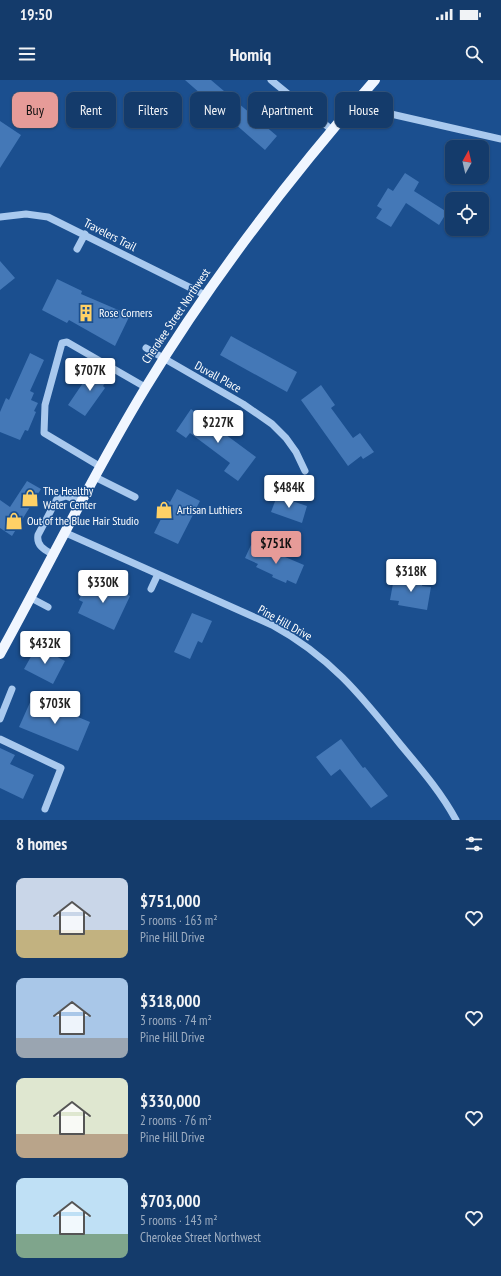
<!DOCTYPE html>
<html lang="en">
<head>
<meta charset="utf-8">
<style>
  :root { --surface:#143b6b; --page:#1d4271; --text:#f1f3f6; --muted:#9dadc1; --line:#33557e; --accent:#e69b98 }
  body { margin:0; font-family:"PT Sans Narrow",sans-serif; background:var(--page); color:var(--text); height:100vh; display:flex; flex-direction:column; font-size:15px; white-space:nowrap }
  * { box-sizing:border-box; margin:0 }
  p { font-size:13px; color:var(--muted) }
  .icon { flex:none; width:22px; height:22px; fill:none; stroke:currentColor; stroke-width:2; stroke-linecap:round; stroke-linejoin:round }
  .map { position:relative; height:740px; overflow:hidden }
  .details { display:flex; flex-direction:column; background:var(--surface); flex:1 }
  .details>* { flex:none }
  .hud { position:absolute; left:12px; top:12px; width:477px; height:36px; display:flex; gap:8px }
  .needle { width:26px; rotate:8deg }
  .controls { position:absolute; left:445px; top:60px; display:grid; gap:8px }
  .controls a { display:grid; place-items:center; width:44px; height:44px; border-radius:8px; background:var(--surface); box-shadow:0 1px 3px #0004,0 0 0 1px var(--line); font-size:20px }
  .price { position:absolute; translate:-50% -34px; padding:0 9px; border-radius:4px; background:#fff; color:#222; font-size:13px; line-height:26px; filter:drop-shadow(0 1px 2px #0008) }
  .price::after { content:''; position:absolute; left:50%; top:24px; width:12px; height:9px; margin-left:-6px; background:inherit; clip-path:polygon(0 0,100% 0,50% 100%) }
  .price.current { background:var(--accent); color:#111 }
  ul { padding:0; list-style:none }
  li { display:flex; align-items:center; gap:12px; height:100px; padding:0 16px }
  li span { display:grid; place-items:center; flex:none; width:112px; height:80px; border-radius:8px; color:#555 }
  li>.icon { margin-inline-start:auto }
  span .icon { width:48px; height:48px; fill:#fffc; stroke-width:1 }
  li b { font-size:17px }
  h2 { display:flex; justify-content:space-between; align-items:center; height:48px; padding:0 16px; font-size:17px }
  .pill { padding:0 14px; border-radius:8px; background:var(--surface); box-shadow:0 1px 3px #0004,0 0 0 1px var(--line); font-size:14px; line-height:36px }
  .pill.current { background:var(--accent); color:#111 }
  .status { display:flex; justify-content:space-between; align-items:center; height:28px; padding:0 20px; background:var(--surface); direction:ltr }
  .status svg { height:11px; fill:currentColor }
  header { display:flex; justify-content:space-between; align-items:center; height:52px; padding:0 16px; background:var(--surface); font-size:18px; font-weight:600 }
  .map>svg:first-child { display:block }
</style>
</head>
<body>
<div class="status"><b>19:50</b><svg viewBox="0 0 49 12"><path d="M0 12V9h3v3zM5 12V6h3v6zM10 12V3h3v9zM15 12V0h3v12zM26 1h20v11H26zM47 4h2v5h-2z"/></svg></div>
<header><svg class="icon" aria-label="menu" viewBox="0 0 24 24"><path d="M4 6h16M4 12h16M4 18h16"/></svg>Homiq<svg class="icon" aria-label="search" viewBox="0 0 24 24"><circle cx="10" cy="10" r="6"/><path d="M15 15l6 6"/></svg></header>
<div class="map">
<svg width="501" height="740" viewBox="0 0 501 740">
  <rect width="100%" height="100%" fill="#1b4f8f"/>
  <!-- building -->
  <path fill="#4478b7" d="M185,0h26l66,56 -12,14z
    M0,41l21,14 -21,33z
    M405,93l14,9 -5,9 33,21 -8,13 -33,-22 -15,24 -15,-9 6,-9 -5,-3 11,-18 5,3z
    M0,181l15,17 -15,12z
    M57,199l25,12 -1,3 49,21 -15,31 -46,-26 -2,3 -25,-13z
    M231,256l66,36 -10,20 -67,-37z
    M30,273l14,7 -14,31 4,2 -3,7 7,3 -4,8 2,1 -8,19 -3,-1 -5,10 -20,-8v-20l6,-14 3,2z
    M97,287l14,8 -8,11 2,2 -20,28 -17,-11 19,-28 3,1z
    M321,305l14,20 -4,3 22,30 7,-5 14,19 -11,7 -2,-3 -13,10 -47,-66z
    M191,329l65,48 -18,24 -14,-10 6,-8 -40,-30 -4,5 -10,-7z
    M27,401l14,8 -29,47 -12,-8v-28l10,7z
    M177,409l23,12 -22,43 -24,-11 7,-14 -4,-1 9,-18 4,2z
    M277,416l30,10 -5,17 -31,-11z
    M251,465l12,5 1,-2 40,17 -8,19 -9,-4 -1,3 -14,-6 1,-2 -17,-8 2,-3 -13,-6z
    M407,495l17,3 -2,8 9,1 -4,23 -29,-5 1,-4 -9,-1 4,-22 11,3z
    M95,499l35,17 -16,34 -36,-17 5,-11 -4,-2 5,-11 5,3z
    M192,533l20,8 -10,22 -4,-2 -8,18 -16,-7z
    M37,566l28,15 -12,23 -29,-15z
    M32,618l58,24 -12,29 -59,-24z
    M341,659l22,29 2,-1 23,29 -17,12 -31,-39 -9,7 -15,-19z
    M0,668l15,7 -5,9 24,11 -11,24 -23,-11z"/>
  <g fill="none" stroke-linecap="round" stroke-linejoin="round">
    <!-- minor -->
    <path stroke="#a9c9ee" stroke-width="7" d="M271,0l61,50
      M355,22l36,12 110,25
      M0,137l26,-3 22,3 157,78
      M77,169l8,-15
      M146,268l97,56 29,20 14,14 10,14 9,19
      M101,387l-57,-34 1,-28 17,-62 5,-1 78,45
      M95,397l40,20
      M66,453l206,92c57,31 88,69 128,119 20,24 41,48 56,76
      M54,475c-9,-5 -18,-9 -16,-20l19,-36 9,-3 16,6
      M151,509l7,-15
      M31,518l17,9
      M0,639l12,-30
      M0,659l61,29 -16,41"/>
    <!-- major -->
    <path stroke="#f0f6ff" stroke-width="10" d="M0,574c49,-89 93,-180 146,-267 66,-109 145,-211 229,-307"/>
  </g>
  <!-- icons -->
  <defs>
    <g id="building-bare" transform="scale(1.38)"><path d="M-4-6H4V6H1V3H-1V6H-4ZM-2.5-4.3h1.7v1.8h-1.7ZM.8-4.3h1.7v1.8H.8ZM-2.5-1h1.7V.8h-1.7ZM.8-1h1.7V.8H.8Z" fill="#ffd166" stroke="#1b4f8f" stroke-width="2.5" paint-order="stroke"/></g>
    <g id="shop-bare" transform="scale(1.38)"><path d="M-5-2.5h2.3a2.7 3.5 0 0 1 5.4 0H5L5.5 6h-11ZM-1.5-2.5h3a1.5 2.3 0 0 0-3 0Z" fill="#ffd166" stroke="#1b4f8f" stroke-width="2.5" paint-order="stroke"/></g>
  </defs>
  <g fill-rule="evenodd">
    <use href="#building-bare" x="86" y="233"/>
    <use href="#shop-bare" x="30" y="418"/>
    <use href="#shop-bare" x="164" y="430"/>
    <use href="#shop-bare" x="14" y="441"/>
  </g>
  <g text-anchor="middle" stroke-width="3" stroke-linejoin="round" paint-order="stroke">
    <!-- street labels -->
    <g font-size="12" fill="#fff" stroke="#1b4f8f">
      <text transform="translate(110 155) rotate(27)" y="4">Travelers Trail</text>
      <text transform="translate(176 236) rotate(-56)" y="4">Cherokee Street Northwest</text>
      <text transform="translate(218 297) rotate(29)" y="4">Duvall Place</text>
      <text transform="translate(285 543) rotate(29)" y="4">Pine Hill Drive</text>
    </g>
    <!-- poi labels -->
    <g font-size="12" fill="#fff" stroke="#1b4f8f" text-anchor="start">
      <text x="99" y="237">Rose Corners</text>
      <text x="43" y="415">The Healthy<tspan x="43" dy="14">Water Center</tspan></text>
      <text x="177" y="434">Artisan Luthiers</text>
      <text x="27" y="445">Out of the Blue Hair Studio</text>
    </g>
  </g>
</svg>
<div class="controls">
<a><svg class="needle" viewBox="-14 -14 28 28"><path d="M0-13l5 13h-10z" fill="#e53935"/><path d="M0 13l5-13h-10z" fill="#9dadc1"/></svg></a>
<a><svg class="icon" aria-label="locate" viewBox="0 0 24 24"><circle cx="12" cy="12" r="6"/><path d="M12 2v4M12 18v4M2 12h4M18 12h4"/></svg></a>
</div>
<b class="price" style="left:90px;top:312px">$707K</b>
<b class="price" style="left:218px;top:364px">$227K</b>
<b class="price" style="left:289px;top:429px">$484K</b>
<b class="price current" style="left:276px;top:485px">$751K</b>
<b class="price" style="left:411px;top:513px">$318K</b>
<b class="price" style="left:103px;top:524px">$330K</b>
<b class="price" style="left:45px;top:585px">$432K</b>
<b class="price" style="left:55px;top:645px">$703K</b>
<div class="hud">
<a class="pill current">Buy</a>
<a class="pill">Rent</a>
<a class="pill">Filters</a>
<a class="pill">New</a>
<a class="pill">Apartment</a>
<a class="pill">House</a>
</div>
</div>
<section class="details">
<h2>8 homes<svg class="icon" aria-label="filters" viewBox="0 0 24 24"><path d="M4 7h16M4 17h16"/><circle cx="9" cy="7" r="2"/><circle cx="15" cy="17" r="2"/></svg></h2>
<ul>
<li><span style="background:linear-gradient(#c9d6e8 65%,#c2b280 0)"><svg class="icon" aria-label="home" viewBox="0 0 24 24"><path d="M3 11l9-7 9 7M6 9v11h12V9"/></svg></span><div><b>$751,000</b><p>5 rooms · 163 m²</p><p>Pine Hill Drive</p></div><svg class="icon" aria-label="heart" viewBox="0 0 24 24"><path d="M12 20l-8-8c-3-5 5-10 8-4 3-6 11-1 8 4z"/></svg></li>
<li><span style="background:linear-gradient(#a9c7e8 75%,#9aa5b1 0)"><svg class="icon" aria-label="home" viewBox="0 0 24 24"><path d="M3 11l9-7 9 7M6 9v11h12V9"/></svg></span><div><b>$318,000</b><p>3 rooms · 74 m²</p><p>Pine Hill Drive</p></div><svg class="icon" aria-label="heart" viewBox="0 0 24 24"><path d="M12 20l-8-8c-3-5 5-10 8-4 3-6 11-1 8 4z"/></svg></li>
<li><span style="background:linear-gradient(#dfe7d0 70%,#b9a48a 0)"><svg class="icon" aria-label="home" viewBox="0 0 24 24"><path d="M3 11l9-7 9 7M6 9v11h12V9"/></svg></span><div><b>$330,000</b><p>2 rooms · 76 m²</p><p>Pine Hill Drive</p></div><svg class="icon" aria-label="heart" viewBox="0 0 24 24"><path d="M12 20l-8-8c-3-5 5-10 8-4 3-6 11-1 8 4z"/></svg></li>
<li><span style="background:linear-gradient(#bfe0f5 70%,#7fa58c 0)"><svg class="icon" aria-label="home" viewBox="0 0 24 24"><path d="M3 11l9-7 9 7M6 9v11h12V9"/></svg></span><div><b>$703,000</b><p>5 rooms · 143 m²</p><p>Cherokee Street Northwest</p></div><svg class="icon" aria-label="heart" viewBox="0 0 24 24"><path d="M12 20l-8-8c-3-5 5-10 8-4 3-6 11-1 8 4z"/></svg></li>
</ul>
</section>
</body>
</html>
